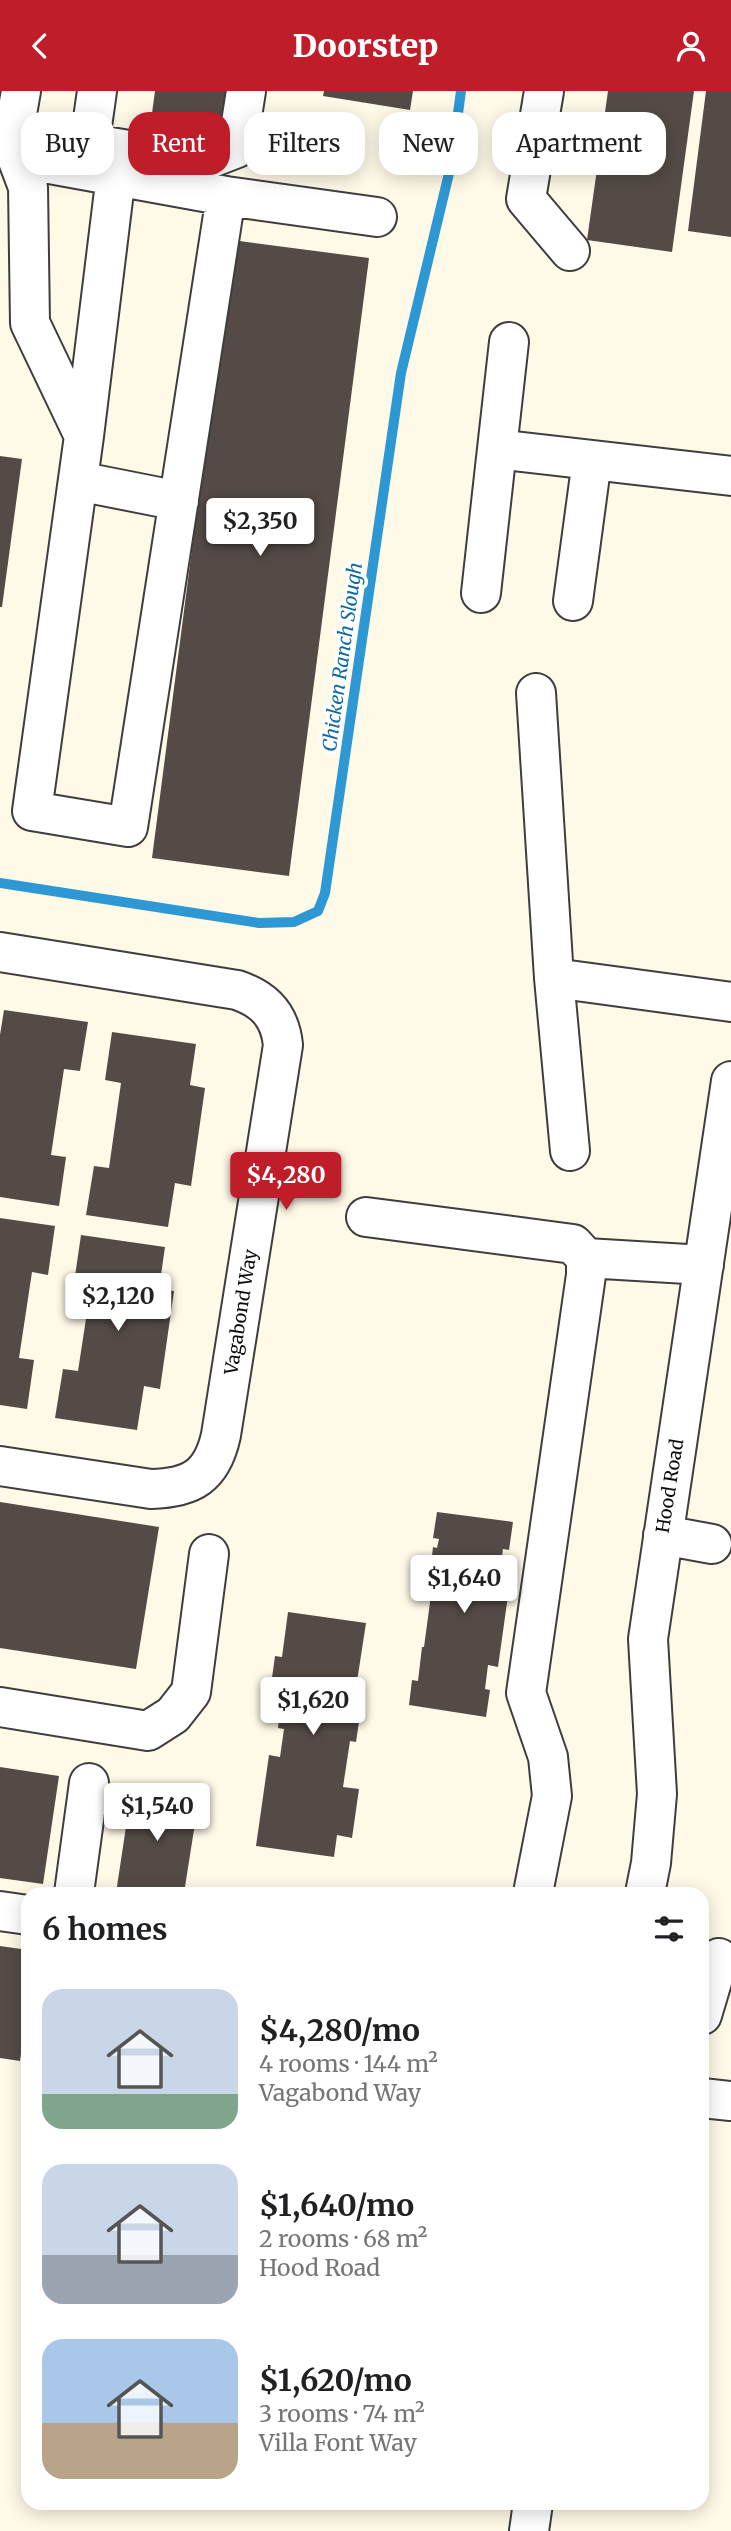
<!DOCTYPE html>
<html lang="en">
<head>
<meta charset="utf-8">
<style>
  :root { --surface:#fff; --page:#f6f6f6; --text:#202124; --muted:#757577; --accent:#c01d2b }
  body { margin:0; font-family:Merriweather,serif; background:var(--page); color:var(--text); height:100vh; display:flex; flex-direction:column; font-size:26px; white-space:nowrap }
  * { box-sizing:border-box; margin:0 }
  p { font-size:23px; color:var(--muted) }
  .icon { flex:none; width:38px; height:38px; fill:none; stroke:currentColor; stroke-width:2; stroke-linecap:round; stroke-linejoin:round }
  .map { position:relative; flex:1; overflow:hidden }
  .panel { position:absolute; left:21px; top:1796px; width:688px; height:623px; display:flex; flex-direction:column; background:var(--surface); border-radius:21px; box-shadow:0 4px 18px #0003 }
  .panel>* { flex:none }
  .hud { position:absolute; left:21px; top:21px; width:690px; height:63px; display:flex; gap:14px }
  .price { position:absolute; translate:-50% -60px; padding:0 16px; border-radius:7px; background:#fff; color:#222; font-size:23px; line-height:46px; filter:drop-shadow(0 2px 4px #0008) }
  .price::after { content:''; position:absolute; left:50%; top:42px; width:21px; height:16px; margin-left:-10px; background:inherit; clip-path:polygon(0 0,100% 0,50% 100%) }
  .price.active { background:var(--accent); color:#fff }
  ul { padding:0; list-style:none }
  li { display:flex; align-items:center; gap:21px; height:175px; padding:0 21px }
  li span { display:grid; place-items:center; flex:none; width:196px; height:140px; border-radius:21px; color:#555 }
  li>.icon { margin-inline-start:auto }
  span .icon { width:84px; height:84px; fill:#fffc; stroke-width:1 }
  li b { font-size:30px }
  h2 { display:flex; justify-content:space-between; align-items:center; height:84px; padding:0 21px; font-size:30px }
  .pill { padding:0 24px; border-radius:21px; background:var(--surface); box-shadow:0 4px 18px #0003; font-size:24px; line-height:63px }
  .pill.active { background:var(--accent); color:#fff }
  header { display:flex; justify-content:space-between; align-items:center; height:91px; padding:0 21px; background:var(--accent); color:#fff; font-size:32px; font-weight:800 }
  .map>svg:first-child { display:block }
</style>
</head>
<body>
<header><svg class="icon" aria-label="back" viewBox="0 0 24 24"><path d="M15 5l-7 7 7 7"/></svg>Doorstep<svg class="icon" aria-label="person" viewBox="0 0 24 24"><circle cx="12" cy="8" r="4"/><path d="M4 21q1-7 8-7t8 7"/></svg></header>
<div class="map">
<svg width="731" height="2440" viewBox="0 0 731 2440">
  <rect width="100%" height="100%" fill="#fff9e8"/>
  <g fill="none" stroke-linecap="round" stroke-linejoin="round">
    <!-- stream -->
    <path stroke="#2d98d4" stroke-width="10" d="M0,792l259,40 35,-1 24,-11 7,-18 76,-520 50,-208 10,-74"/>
  </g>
  <!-- building -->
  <path fill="#544b46" d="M155,0h75l-6,47 -74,-10z
    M324,0h89l-3,19 -87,-14z
    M608,0h86l-22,161 -85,-12z
    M706,0h25v146l-43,-6z
    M232,149l137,18 -80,618 -137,-18z
    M0,365l22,3 -20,148h-2z
    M4,919l84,12 -8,49 -16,-2 -13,86 15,2 -7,49 -59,-9v-162z
    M112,941l84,12 -6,41 15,3 -14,98 -16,-3 -7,44 -82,-12 8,-49 15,2 12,-85 -16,-3z
    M0,1127l55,8 -7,49 -16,-3 -13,86 15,2 -7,49 -27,-4z
    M81,1144l84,12 -6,42 15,2 -14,98 -16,-3 -7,44 -82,-12 8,-49 15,2 13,-85 -17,-3z
    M0,1411l159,25 -23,142 -136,-21z
    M437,1421l76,10 -4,28 -6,-1 -3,23 11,2 -13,93 -10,-2 -3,24 5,1 -4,27 -77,-12 3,-25 6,1 4,-34h2l11,-82h-4l2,-18 4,1 2,-9 -6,-1z
    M288,1521l78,11 -14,91 8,1 -4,27 -6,-1 -7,46 16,2 -7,49 -15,-3 -3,22 -78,-11 13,-91 11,2 4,-28 -6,-1 3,-23 -6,-1 3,-18 -7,-1 4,-29 7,1z
    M0,1676l59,9 -16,108 -43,-6z
    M132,1696l67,11 -15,95h-68z
    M0,1855l28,4v56l-8,55 -20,-3z"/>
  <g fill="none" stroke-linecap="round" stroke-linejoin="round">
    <!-- minor casing -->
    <g stroke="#3e3e3e" stroke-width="42">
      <path id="minor" d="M544,0l-18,108 44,52
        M14,40l187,31 36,-14 9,-57
        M17,67l209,38 -98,631 -96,-16 52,-375 -54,-113 -2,-136 -11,-29 -3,-27 7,-40
        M86,77l11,-77
        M226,105l151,21
        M509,251l-12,107 234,27
        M84,345l32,-261
        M78,390l101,20
        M481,502l16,-144
        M573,510l19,-141
        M536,602l18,285 177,24
        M0,861l237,38c27,9 43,25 46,55l-62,390c-9,41 -29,53 -70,54l-151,-23
        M554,887l16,173
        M366,1126l207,27 13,14v17l-60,418 22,64 4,39 -19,97
        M586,1167l118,7
        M663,1444l49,9
        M0,1616l148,24 25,-16 18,-23 18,-138
        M74,1802l15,-110
        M645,1802l6,-30 6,-69 -9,-155 83,-558
        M0,1820l28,4
        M702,1924l17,-57
        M702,2007l29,3
        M529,2440l4,-28"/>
    </g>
    <!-- minor -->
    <use href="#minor" stroke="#fff" stroke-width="38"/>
  </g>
  <g text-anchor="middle" stroke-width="7" stroke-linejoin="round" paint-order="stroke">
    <!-- street labels -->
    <g font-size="18" fill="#0b0b0b" stroke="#fff">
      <text transform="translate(241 1221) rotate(-81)" y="6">Vagabond Way</text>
      <text transform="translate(670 1395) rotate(-81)" y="6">Hood Road</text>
    </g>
    <!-- water labels -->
    <g font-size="19" font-style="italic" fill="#0f68a1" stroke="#fff">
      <text transform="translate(342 566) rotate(-82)" y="7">Chicken Ranch Slough</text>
    </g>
  </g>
</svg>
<b class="price" style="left:260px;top:467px">$2,350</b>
<b class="price active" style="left:286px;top:1121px">$4,280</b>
<b class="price" style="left:118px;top:1242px">$2,120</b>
<b class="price" style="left:464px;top:1524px">$1,640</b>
<b class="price" style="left:313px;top:1646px">$1,620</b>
<b class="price" style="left:157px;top:1752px">$1,540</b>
<div class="hud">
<a class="pill">Buy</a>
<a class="pill active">Rent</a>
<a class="pill">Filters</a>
<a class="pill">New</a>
<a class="pill">Apartment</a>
</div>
<section class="panel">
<h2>6 homes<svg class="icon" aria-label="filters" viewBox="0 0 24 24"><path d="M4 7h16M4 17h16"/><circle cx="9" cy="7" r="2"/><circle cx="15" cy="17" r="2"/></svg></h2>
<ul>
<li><span style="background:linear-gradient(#c9d6e8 75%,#7fa58c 0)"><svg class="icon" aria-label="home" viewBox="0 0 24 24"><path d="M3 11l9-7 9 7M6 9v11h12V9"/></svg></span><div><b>$4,280/mo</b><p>4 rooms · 144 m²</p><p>Vagabond Way</p></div></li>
<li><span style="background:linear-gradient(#c9d6e8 65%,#9aa5b1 0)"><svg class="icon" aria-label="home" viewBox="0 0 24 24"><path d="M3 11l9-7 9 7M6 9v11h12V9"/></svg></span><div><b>$1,640/mo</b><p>2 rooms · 68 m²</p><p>Hood Road</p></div></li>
<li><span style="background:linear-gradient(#a9c7e8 60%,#b9a48a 0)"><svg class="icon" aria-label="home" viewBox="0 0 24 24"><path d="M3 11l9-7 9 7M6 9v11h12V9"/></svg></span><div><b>$1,620/mo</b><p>3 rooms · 74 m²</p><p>Villa Font Way</p></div></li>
</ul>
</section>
</div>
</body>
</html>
